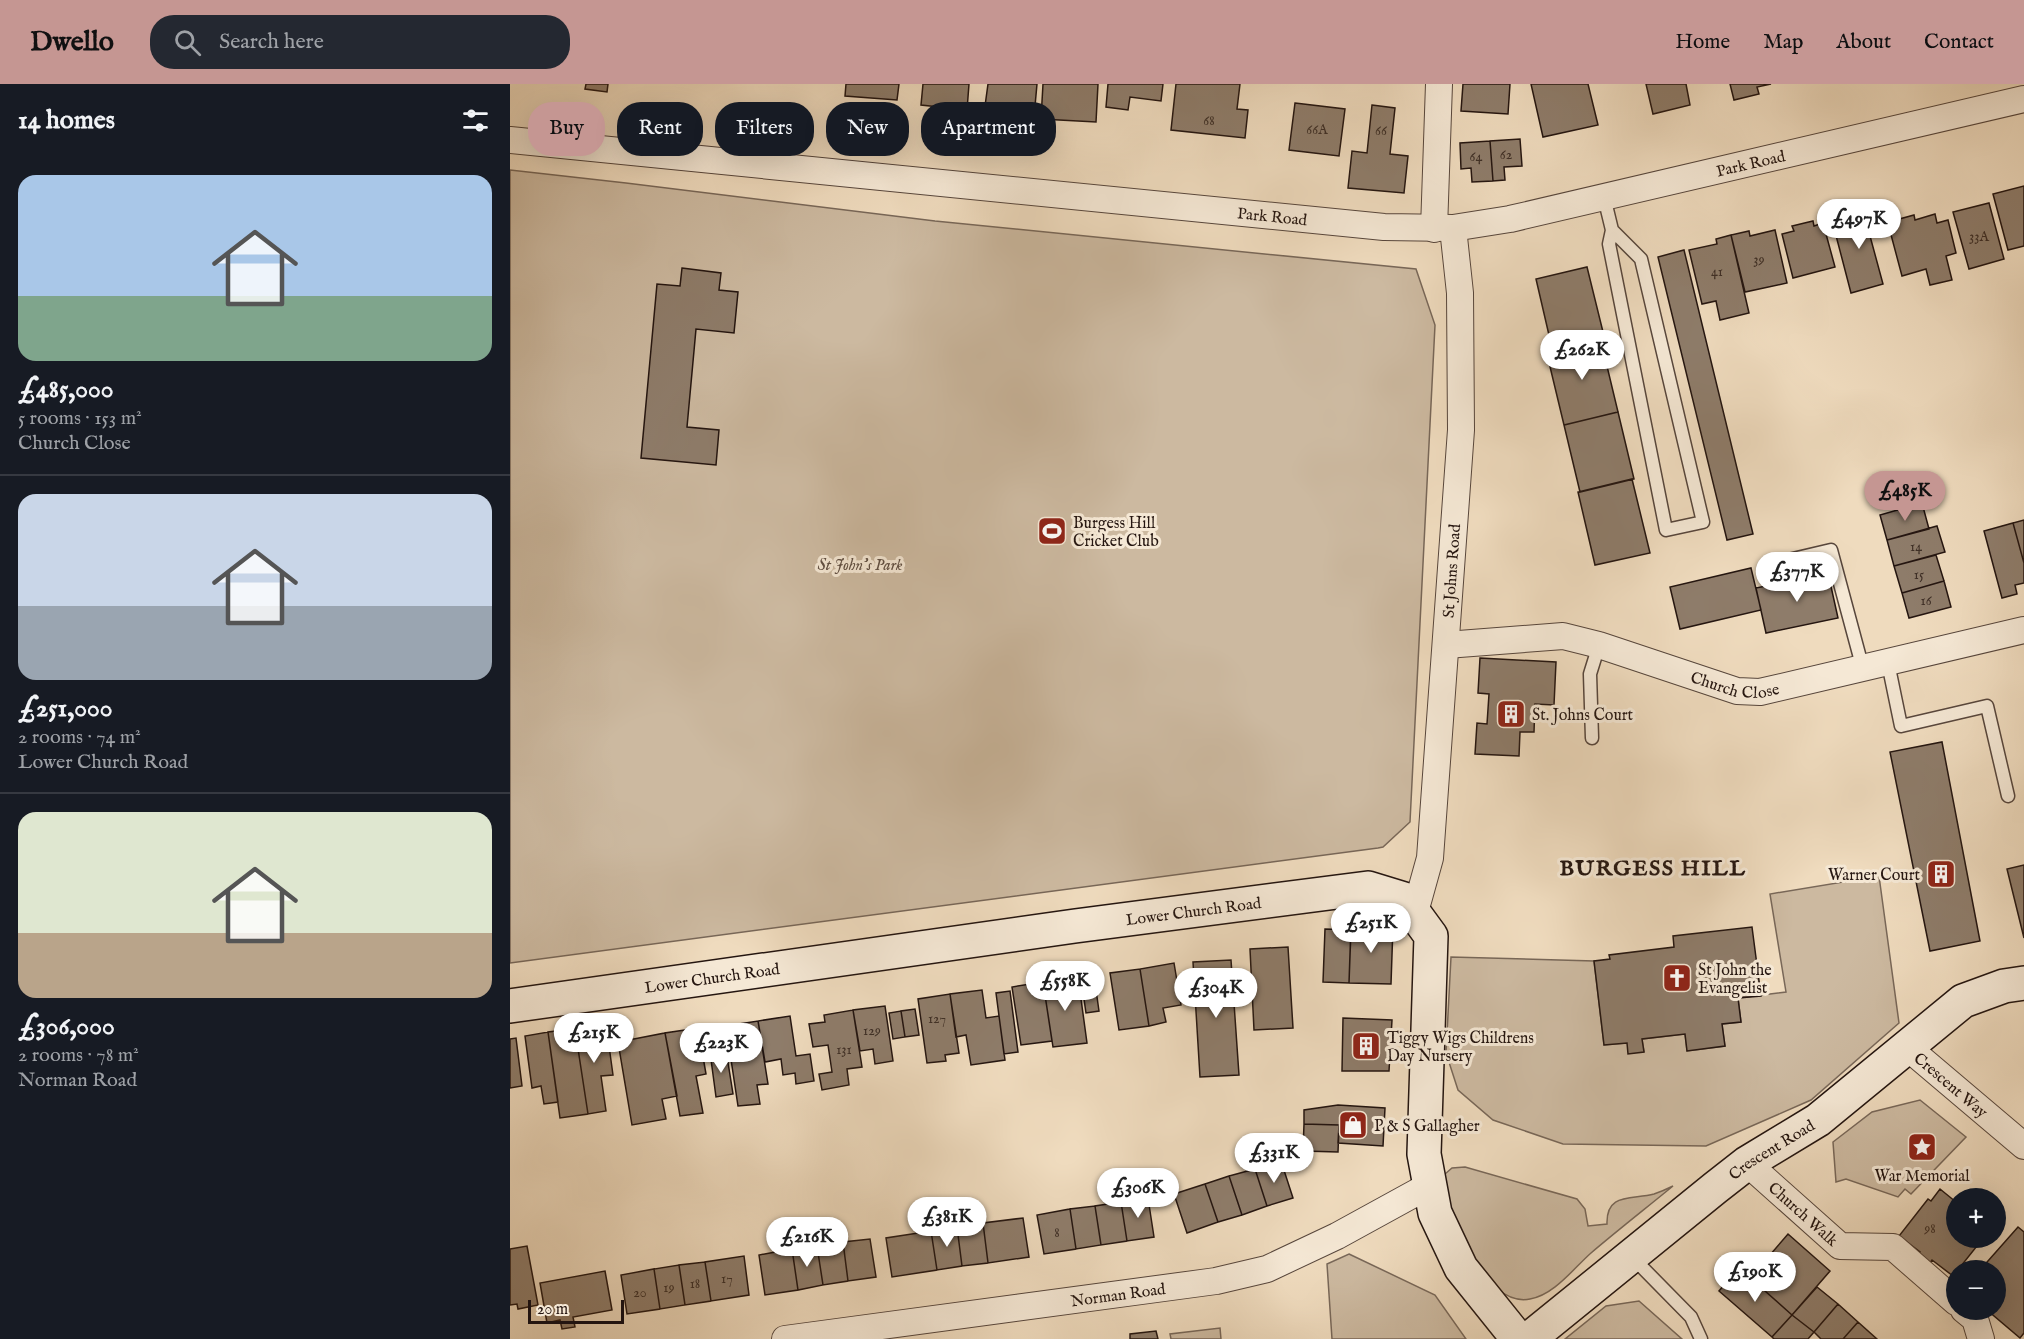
<!DOCTYPE html>
<html lang="en">
<head>
<meta charset="utf-8">
<style>
  :root { --surface:#171b24; --page:#242831; --text:#f1f3f6; --muted:#9ea1a6; --line:#363941; --accent:#c59692 }
  body { margin:0; font-family:"IM FELL English",serif; background:var(--page); color:var(--text); height:100vh; display:flex; flex-direction:column; font-size:22px; white-space:nowrap }
  * { box-sizing:border-box; margin:0 }
  p { font-size:20px; color:var(--muted) }
  .icon { flex:none; width:33px; height:33px; fill:none; stroke:currentColor; stroke-width:2; stroke-linecap:round; stroke-linejoin:round }
  .map { position:relative; flex:1; overflow:hidden }
  .side { display:flex; flex-direction:column; background:var(--surface); width:510px }
  .side>* { flex:none }
  .top-card { position:absolute; left:18px; top:18px; width:570px; height:54px; display:flex; gap:12px }
  .tools { position:absolute; left:1436px; top:1104px; display:grid; gap:12px }
  .tools a { display:grid; place-items:center; width:60px; height:60px; border-radius:50%; background:var(--surface); box-shadow:0 6px 24px #0002; font-size:30px }
  .scale { position:absolute; left:18px; bottom:15px; width:96px; box-sizing:border-box; padding-left:6px; border:3px solid #241510; border-top:0; font-size:16px; line-height:21px; white-space:nowrap; color:#241510; -webkit-text-stroke:4px #f5e8d5; paint-order:stroke }
  .price { position:absolute; translate:-50% -51px; padding:0 14px; border-radius:21px; background:#fff; color:#222; font-size:20px; line-height:39px; filter:drop-shadow(0 2px 3px #0008) }
  .price::after { content:''; position:absolute; left:50%; top:36px; width:18px; height:14px; margin-left:-9px; background:inherit; clip-path:polygon(0 0,100% 0,50% 100%) }
  .price.current { background:var(--accent); color:#111 }
  ul { padding:0; list-style:none }
  li { display:grid; align-content:center; gap:12px; height:318px; padding:0 18px }
  li+li { border-top:2px solid var(--line) }
  li span { display:grid; place-items:center; height:186px; border-radius:18px; color:#555 }
  li>.icon { margin-inline-start:auto }
  span .icon { width:108px; height:108px; fill:#fffc; stroke-width:1 }
  li b { font-size:26px }
  h2 { display:flex; justify-content:space-between; align-items:center; height:72px; padding:0 18px; font-size:26px }
  .pill { padding:0 21px; border-radius:24px; background:var(--surface); box-shadow:0 6px 24px #0002; font-size:21px; line-height:54px }
  .pill.current { background:var(--accent); color:#111 }
  header { display:flex; align-items:center; gap:36px; box-sizing:border-box; height:84px; padding:0 30px; background:var(--accent); color:#111 }
  header strong { font-size:28px }
  nav { display:flex; gap:33px; margin-inline-start:auto; font-size:21px }
  .search { width:420px; height:54px; background:var(--page); display:flex; align-items:center; gap:15px; box-sizing:border-box; padding:0 21px; border-radius:24px; color:var(--muted); font-size:22px }
  main { display:flex; flex:1; min-height:0 }
  .map>svg:first-child { display:block }
</style>
</head>
<body>
<header>
<strong>Dwello</strong>
<div class="search"><svg class="icon" aria-label="search" viewBox="0 0 24 24"><circle cx="10" cy="10" r="6"/><path d="M15 15l6 6"/></svg>Search here</div>
<nav><a>Home</a><a>Map</a><a>About</a><a>Contact</a></nav>
</header>
<main>
<section class="side">
<h2>14 homes<svg class="icon" aria-label="filters" viewBox="0 0 24 24"><path d="M4 7h16M4 17h16"/><circle cx="9" cy="7" r="2"/><circle cx="15" cy="17" r="2"/></svg></h2>
<ul>
<li><span style="background:linear-gradient(#a9c7e8 65%,#7fa58c 0)"><svg class="icon" aria-label="home" viewBox="0 0 24 24"><path d="M3 11l9-7 9 7M6 9v11h12V9"/></svg></span><div><b>£485,000</b><p>5 rooms · 153 m²</p><p>Church Close</p></div></li>
<li><span style="background:linear-gradient(#c9d6e8 60%,#9aa5b1 0)"><svg class="icon" aria-label="home" viewBox="0 0 24 24"><path d="M3 11l9-7 9 7M6 9v11h12V9"/></svg></span><div><b>£251,000</b><p>2 rooms · 74 m²</p><p>Lower Church Road</p></div></li>
<li><span style="background:linear-gradient(#dfe7d0 65%,#b9a48a 0)"><svg class="icon" aria-label="home" viewBox="0 0 24 24"><path d="M3 11l9-7 9 7M6 9v11h12V9"/></svg></span><div><b>£306,000</b><p>2 rooms · 78 m²</p><p>Norman Road</p></div></li>
</ul>
</section>
<div class="map">
<svg width="1514" height="1255" viewBox="0 0 1514 1255">
  <rect width="100%" height="100%" fill="#efdbbe"/>
  <filter id="stains"><feTurbulence type="fractalNoise" baseFrequency=".00333" numOctaves="4"/><feColorMatrix values="0 0 0 0 .2 0 0 0 0 .09 0 0 0 0 .02 0 0 0 .5 -.17"/></filter>
  <radialGradient id="worn" r=".72"><stop offset=".6" stop-color="#630" stop-opacity="0"/><stop offset="1" stop-color="#630" stop-opacity=".3"/></radialGradient>
  <!-- green -->
  <path fill="#ccb9a0" stroke="#786758" stroke-width="1.5" d="M0,86l116,13 309,38 481,48 19,56 -25,497 -27,25 -5,1 -868,115z
    M1369,792l20,147 -88,77 -105,46 -143,-2 -70,-24 -35,-30 -12,-37 5,-96 143,4 10,84 23,-2 17,8 -2,-12 43,-5 2,17 38,-5 -3,-22 19,-2 -3,-24 48,-6 -16,-98z
    M1410,1016l46,37 -55,57 -6,-5 -7,8 -52,-18 -10,3 -3,-40 39,-30z
    M955,1083l112,32 8,10 3,17 19,-2c-1,-32 25,-24 47,-30 6,-2 13,-5 19,-8 -28,23 -55,44 -82,67 -18,16 -37,42 -61,46 -24,5 -46,-20 -56,-39 -13,-26 -30,-57 -29,-86l7,-6z
    M839,1170l86,41 31,44h-134l-5,-75z
    M1129,1217l43,38h-117l41,-33z
    M710,1244l1,11h-50l-1,-5z"/>
  <!-- building -->
  <path fill="#8e7c6a" stroke="#241510" stroke-width="1.5" d="M76,0h22l-1,8 -22,-3z
    M336,0h53l-2,16 -52,-4z
    M413,0h46l-2,26 -46,-5z
    M478,0h49l-3,33 -19,-2v-6l-30,-3z
    M533,0h55l-2,38 -55,-3z
    M598,0h55l-2,17 -31,-4 -2,13 -22,-3z
    M666,0h64l-3,25 11,1 -3,28 -74,-8z
    M953,0h47l-2,30 -47,-3z
    M1021,0h57l10,41 -55,12z
    M1136,0h40l4,21 -37,9z
    M1220,0h41l-14,3 2,7 -25,6z
    M785,19l50,6 -6,47 -50,-6z
    M862,21l23,3 -5,46 18,2 -4,37 -56,-5 4,-37 15,2z
    M1010,55l2,27 -18,1 1,13 -12,1 -3,-40z
    M980,57l3,40 -21,1 -1,-14 -10,1 -1,-26z
    M1514,102v60l-16,4 -15,-56z
    M1378,119l4,18 22,-6 1,5 20,-6 2,9 11,-3 8,33 -10,3 6,24 -22,5 -4,-16 -24,7 -12,-45 -11,3 -7,-27z
    M1479,119l15,56 -35,10 -16,-57z
    M1362,123l7,27 -9,2 13,48 -32,9 -18,-69 18,-4 -2,-6z
    M1303,137l1,5 9,-3 12,44 -42,11 -11,-44 12,-3 -2,-5z
    M1265,146l12,53 -42,9 -14,-57 18,-4 1,5z
    M1221,151l18,78 -29,7 -4,-19 -14,3 -13,-54 28,-6 -1,-5z
    M1174,166l69,284 -26,6 -69,-283z
    M1077,183l17,69 -52,12 -16,-69z
    M172,184l39,5 -2,17 19,2 -4,41 -38,-4 -9,98 32,3 -3,35 -75,-7 16,-174 23,2z
    M1090,253l18,75 -54,13 -18,-75z
    M1108,328l16,67 -54,13 -16,-67z
    M1122,395l18,74 -55,12 -17,-73z
    M1412,419l7,26 -42,11 -7,-25z
    M1514,436v43l-11,-40z
    M1503,439l11,40v20l-9,2 2,9 -15,4 -18,-67z
    M1427,442l8,26 -51,14 -7,-26z
    M1426,471l8,26 -42,12 -8,-27z
    M1241,484l10,42 -81,19 -10,-42z
    M1318,489l10,45 -72,15 -10,-45z
    M1434,497l7,26 -42,11 -7,-25z
    M970,574l76,4 -2,43 -19,-1 -1,28h-14l-1,24 -44,-2 2,-31 10,1 2,-30 -11,-1z
    M1432,658l38,199 -50,10 -40,-199z
    M1514,781v73l-17,-69z
    M841,841l42,1 -2,58 -42,-1z
    M1242,843l9,69 -23,2 3,24 -19,2 3,22 -38,5 -2,-17 -43,5 2,13 -16,2 -1,-11 -23,2 -10,-84 16,-2 -1,-4 65,-8 -1,-11z
    M815,845l26,1 -2,53 -26,-1z
    M778,863l5,81 -39,2 -4,-81z
    M721,876l8,115 -39,2 -7,-115z
    M664,879l7,42 -18,3 3,14 -17,4 -9,-57z
    M630,885l9,57 -30,4 -9,-57z
    M568,893l9,66 -34,4 -10,-65z
    M533,898l9,59 -31,4 -9,-58z
    M585,899l4,28 -13,2 -4,-28z
    M472,906l4,28 13,-2 6,44 -34,5 -5,-30 -10,2 -6,-43z
    M500,907l8,61 -14,2 -8,-61z
    M440,910l9,59 -14,2 1,6 -19,2 -9,-64z
    M375,922l8,55 -18,3 -2,-15 -13,2 -7,-41z
    M405,925l4,26 -14,2 -4,-26z
    M343,926l9,57 -15,2 2,16 -27,5 -3,-16 13,-2 -4,-27 -15,2 -4,-23 16,-2 -1,-7z
    M391,927l4,26 -12,2 -4,-26z
    M280,932l6,40 14,-2 4,27 -18,3 -1,-11 -12,2 -2,-16 -16,3 -7,-41z
    M833,934l49,2 -3,51h-47z
    M248,937l10,63 -11,1 3,19 -22,2 -12,-80z
    M96,940l7,51 -12,1 5,35 -18,3 -13,-85z
    M188,944l8,46 -10,2 7,37 -23,3 -15,-83z
    M65,945l13,85 -28,4 -12,-86z
    M38,948l10,70 -14,2 -3,-18 -9,2 -7,-52z
    M155,949l12,63 -15,3 4,20 -34,6 -14,-83z
    M6,954l6,48 -12,2v-49z
    M216,966l7,44 -17,3 -6,-45z
    M828,1021l47,3 -2,38 -45,-3 1,-18 -35,-1v-14z
    M794,1040l35,1 -1,27 -35,-1z
    M771,1077l12,37 -26,8 -12,-37z
    M745,1085l12,37 -25,9 -13,-39z
    M719,1092l13,39 -24,7 -13,-38z
    M695,1100l13,38 -31,11 -13,-39z
    M1430,1105l16,13v3l-8,10 8,6v17h21l4,3 -28,35 -21,-16 -5,7 -11,-9 4,-6 -21,-16 29,-37 3,2z
    M638,1114l6,39 -27,4 -6,-39z
    M611,1118l6,39 -26,4 -6,-39z
    M585,1122l6,39 -25,4 -6,-40z
    M560,1125l6,40 -32,5 -7,-39z
    M513,1134l6,39 -41,6 -5,-40z
    M473,1139l5,40 -26,3 -5,-39z
    M447,1143l5,39 -25,4 -6,-39z
    M1508,1143l6,5v101l-4,5 -33,-28h8v-40h-15z
    M421,1147l6,39 -45,7 -6,-39z
    M1278,1150l42,37 -38,44 -53,-47 6,-7 12,9z
    M360,1155l6,38 -28,4 -5,-39z
    M333,1158l5,39 -25,4 -6,-39z
    M17,1162l11,59 -20,4 -1,-5 -7,1v-56z
    M307,1162l6,39 -25,5 -6,-41z
    M282,1165l6,41 -33,5 -6,-40z
    M234,1172l5,39 -38,6 -6,-39z
    M195,1178l6,39 -26,4 -6,-40z
    M169,1181l6,40 -25,4 -6,-40z
    M1229,1184l53,47 -20,22 -53,-46z
    M144,1185l6,40 -33,5 -6,-39z
    M95,1187l7,39 -39,7 2,10 -13,2 -2,-9 -13,3 -7,-40z
    M1307,1203l21,17 -24,28 -22,-17z
    M1328,1220l20,18 -15,17h-22l-7,-7z
    M1282,1231l22,17 -6,7h-34l-2,-2z
    M1348,1238l19,17h-34z
    M646,1247l2,8h-28v-5z"/>
  <g fill="none" stroke-linecap="round" stroke-linejoin="round">
    <!-- lane casing -->
    <g stroke="#57463c" stroke-width="15">
      <path id="lane" d="M1094,113l8,33 29,29 62,263 -37,8 -57,-286 3,-14
        M1262,480l59,-14 32,119
        M1378,579l13,63 86,-20 21,90
        M1082,654l-2,-64 9,-29
        M1122,1173l59,60 10,22"/>
    </g>
    <!-- street casing -->
    <g stroke="#57463c" stroke-width="28">
      <g id="street">
        <path id="s1" d="M0,56l874,87 69,1 57,-9 514,-120"/>
        <path d="M924,145l5,-145"/>
        <path id="s2" d="M936,561l117,-9 36,9 138,46 23,1 264,-62"/>
        <path id="s3" d="M905,828l15,-54 31,-428 -1,-137 -7,-65"/>
        <path id="s4" d="M1397,963l117,99"/>
        <path id="s5" d="M1237,1079l93,83 53,1 63,55"/>
        <path d="M1454,1226l11,9 6,20"/>
        <path id="s6" d="M275,1255l431,-58 51,-12 70,-33 93,-51"/>
      </g>
    </g>
    <!-- secondary casing -->
    <g stroke="#241510" stroke-width="36">
      <g id="secondary">
        <path id="s7" d="M0,922l565,-80 293,-38 36,11 27,37 -7,218 11,59 26,55 57,71"/>
        <path id="s8" d="M1019,1255l186,-151 32,-25 71,-43 145,-119 41,-15 20,-3"/>
      </g>
    </g>
    <!-- lane -->
    <use href="#lane" stroke="#f5e8d5" stroke-width="12"/>
    <!-- street -->
    <use href="#street" stroke="#f5e8d5" stroke-width="26"/>
    <!-- secondary -->
    <use href="#secondary" stroke="#f5e8d5" stroke-width="33"/>
  </g>
  <!-- icons -->
  <defs>
    <g id="stadium-square" transform="scale(1.5)"><rect x="-9" y="-9" width="18" height="18" rx="4" fill="#8f2418" stroke="#f5e8d5"/><path d="M0-5a6.5 5 0 1 0 0 10a6.5 5 0 1 0 0-10ZM-3.5-1.8h7v3.6h-7Z" fill="#fff"/></g>
    <g id="building-square" transform="scale(1.5)"><rect x="-9" y="-9" width="18" height="18" rx="4" fill="#8f2418" stroke="#f5e8d5"/><path d="M-4-6H4V6H1V3H-1V6H-4ZM-2.5-4.3h1.7v1.8h-1.7ZM.8-4.3h1.7v1.8H.8ZM-2.5-1h1.7V.8h-1.7ZM.8-1h1.7V.8H.8Z" fill="#fff"/></g>
    <g id="church-square" transform="scale(1.5)"><rect x="-9" y="-9" width="18" height="18" rx="4" fill="#8f2418" stroke="#f5e8d5"/><path d="M-1.2-6h2.4v3.5h3.3v2.4h-3.3V6h-2.4V-.1h-3.3v-2.4h3.3Z" fill="#fff"/></g>
    <g id="shop-square" transform="scale(1.5)"><rect x="-9" y="-9" width="18" height="18" rx="4" fill="#8f2418" stroke="#f5e8d5"/><path d="M-5-2.5h2.3a2.7 3.5 0 0 1 5.4 0H5L5.5 6h-11ZM-1.5-2.5h3a1.5 2.3 0 0 0-3 0Z" fill="#fff"/></g>
    <g id="sight-square" transform="scale(1.5)"><rect x="-9" y="-9" width="18" height="18" rx="4" fill="#8f2418" stroke="#f5e8d5"/><path d="M0-6L1.8-2.2L6-1.7L2.9 1.2L3.7 5.4L0 3.3L-3.7 5.4L-2.9 1.2L-6-1.7L-1.8-2.2Z" fill="#fff"/></g>
  </defs>
  <g fill-rule="evenodd">
    <use href="#stadium-square" x="542" y="447"/>
    <use href="#building-square" x="1001" y="630"/>
    <use href="#building-square" x="1431" y="790"/>
    <use href="#church-square" x="1167" y="894"/>
    <use href="#building-square" x="856" y="962"/>
    <use href="#shop-square" x="843" y="1041"/>
    <use href="#sight-square" x="1412" y="1063"/>
  </g>
  <g text-anchor="middle" stroke-width="6" stroke-linejoin="round" paint-order="stroke">
    <!-- number labels -->
    <g font-size="14" fill="#3e2f26">
      <text x="699" y="41">68</text>
      <text x="807" y="50">66A</text>
      <text x="871" y="51">66</text>
      <text x="996" y="75">62</text>
      <text x="966" y="77">64</text>
      <text x="1469" y="157">33A</text>
      <text x="1249" y="180">39</text>
      <text x="1207" y="192">41</text>
      <text x="1406" y="467">14</text>
      <text x="1409" y="495">15</text>
      <text x="1416" y="521">16</text>
      <text x="427" y="939">127</text>
      <text x="362" y="951">129</text>
      <text x="334" y="970">131</text>
      <text x="1420" y="1149">98</text>
      <text x="547" y="1153">8</text>
      <text x="217" y="1199">17</text>
      <text x="185" y="1204">18</text>
      <text x="159" y="1208">19</text>
      <text x="130" y="1213">20</text>
    </g>
    <!-- street labels -->
    <g font-size="16" fill="#241510" stroke="#f5e8d5">
      <text dy="6" stroke="none"><textPath href="#s1" startOffset="1252">Park Road</textPath></text>
      <text dy="6" stroke="none"><textPath href="#s1" startOffset="766">Park Road</textPath></text>
      <text dy="6" stroke="none"><textPath href="#s3" startOffset="344">St Johns Road</textPath></text>
      <text dy="6" stroke="none"><textPath href="#s2" startOffset="297">Church Close</textPath></text>
      <text dy="6" stroke="none"><textPath href="#s7" startOffset="690">Lower Church Road</textPath></text>
      <text dy="6" stroke="none"><textPath href="#s7" startOffset="204">Lower Church Road</textPath></text>
      <text dy="6" stroke="none"><textPath href="#s4" startOffset="58">Crescent Way</textPath></text>
      <text dy="6" stroke="none"><textPath href="#s8" startOffset="308">Crescent Road</textPath></text>
      <text dy="6" stroke="none"><textPath href="#s5" startOffset="76">Church Walk</textPath></text>
      <text dy="6" stroke="none"><textPath href="#s6" startOffset="336">Norman Road</textPath></text>
    </g>
    <!-- poi labels -->
    <g font-size="16" fill="#241510" stroke="#f5e8d5" text-anchor="start">
      <text x="563" y="444">Burgess Hill<tspan x="563" dy="18">Cricket Club</tspan></text>
      <text x="1022" y="636">St. Johns Court</text>
      <text x="1410" y="796" text-anchor="end">Warner Court</text>
      <text x="1188" y="891">St John the<tspan x="1188" dy="18">Evangelist</tspan></text>
      <text x="877" y="959">Tiggy Wigs Childrens<tspan x="877" dy="18">Day Nursery</tspan></text>
      <text x="864" y="1047">P &amp; S Gallagher</text>
      <text x="1412" y="1097" text-anchor="middle">War Memorial</text>
    </g>
    <!-- park labels -->
    <g font-size="16" font-style="italic" fill="#5f4e42" stroke="#f5e8d5">
      <text x="350" y="486">St John's Park</text>
    </g>
    <!-- district labels -->
    <g font-size="22" font-weight="bold" letter-spacing="1.5" fill="#241510" stroke="#f5e8d5">
      <text x="1143" y="791">BURGESS HILL</text>
    </g>
  </g>
  <rect width="100%" height="100%" filter="url(#stains)"/>
  <rect width="100%" height="100%" fill="url(#worn)"/>
</svg>
<div class="tools">
<a>+</a>
<a>−</a>
</div>
<div class="scale">20 m</div>
<b class="price" style="left:1349px;top:166px">£497K</b>
<b class="price" style="left:1072px;top:297px">£262K</b>
<b class="price current" style="left:1395px;top:438px">£485K</b>
<b class="price" style="left:1287px;top:519px">£377K</b>
<b class="price" style="left:861px;top:870px">£251K</b>
<b class="price" style="left:555px;top:928px">£558K</b>
<b class="price" style="left:706px;top:935px">£304K</b>
<b class="price" style="left:84px;top:980px">£215K</b>
<b class="price" style="left:211px;top:990px">£223K</b>
<b class="price" style="left:764px;top:1100px">£331K</b>
<b class="price" style="left:628px;top:1135px">£306K</b>
<b class="price" style="left:437px;top:1164px">£381K</b>
<b class="price" style="left:297px;top:1184px">£216K</b>
<b class="price" style="left:1245px;top:1219px">£190K</b>
<div class="top-card">
<a class="pill current">Buy</a>
<a class="pill">Rent</a>
<a class="pill">Filters</a>
<a class="pill">New</a>
<a class="pill">Apartment</a>
</div>
</div>
</main>
</body>
</html>
